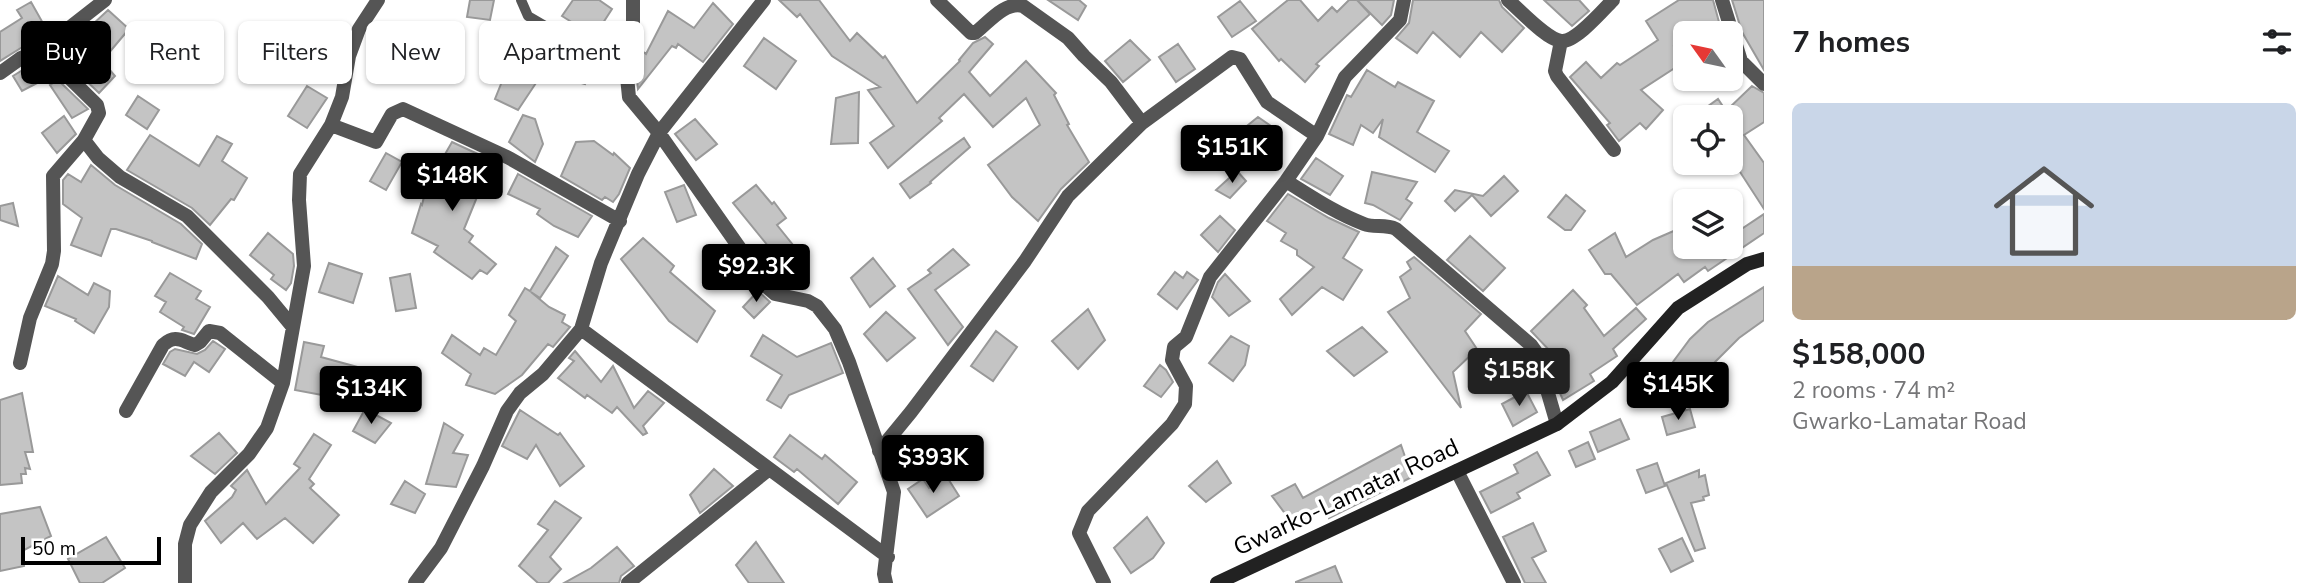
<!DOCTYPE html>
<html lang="en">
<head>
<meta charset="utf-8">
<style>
  :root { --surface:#fff; --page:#f2f2f2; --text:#202124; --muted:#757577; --line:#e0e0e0; --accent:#000 }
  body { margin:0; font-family:"Nunito Sans",sans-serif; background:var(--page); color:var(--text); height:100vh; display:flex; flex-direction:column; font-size:26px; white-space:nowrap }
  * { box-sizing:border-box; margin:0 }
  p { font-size:23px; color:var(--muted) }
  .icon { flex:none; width:38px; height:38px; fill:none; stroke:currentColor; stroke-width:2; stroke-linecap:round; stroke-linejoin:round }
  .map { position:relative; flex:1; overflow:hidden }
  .sheet { display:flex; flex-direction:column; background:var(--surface); width:560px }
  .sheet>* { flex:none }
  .guide { position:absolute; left:21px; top:21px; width:665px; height:63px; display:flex; gap:14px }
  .needle { width:46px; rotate:303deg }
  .controls { position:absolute; left:1673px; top:21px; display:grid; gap:14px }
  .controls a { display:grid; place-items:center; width:70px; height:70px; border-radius:10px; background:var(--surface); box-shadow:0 2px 5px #0004; font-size:35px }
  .scale { position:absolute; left:21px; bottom:18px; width:140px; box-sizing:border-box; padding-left:7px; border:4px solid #000; border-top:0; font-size:19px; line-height:24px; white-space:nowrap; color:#000; -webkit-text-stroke:5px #fff; paint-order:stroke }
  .price { position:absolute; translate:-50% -60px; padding:0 16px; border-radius:7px; background:var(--accent); color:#fff; font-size:23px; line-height:46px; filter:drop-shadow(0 2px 4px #0008) }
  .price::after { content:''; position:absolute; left:50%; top:42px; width:21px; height:16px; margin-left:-10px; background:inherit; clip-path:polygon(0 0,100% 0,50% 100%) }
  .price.selected { background:#222; color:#fff }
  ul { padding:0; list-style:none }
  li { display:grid; align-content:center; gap:14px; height:371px; padding:0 28px }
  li+li { border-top:2px solid var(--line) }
  li span { display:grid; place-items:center; height:217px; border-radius:10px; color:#555 }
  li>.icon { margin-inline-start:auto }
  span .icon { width:126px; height:126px; fill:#fffc; stroke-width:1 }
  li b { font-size:30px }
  h2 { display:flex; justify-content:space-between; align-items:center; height:84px; padding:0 28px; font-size:30px }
  .chip { padding:0 24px; border-radius:10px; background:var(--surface); box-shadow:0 2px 5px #0004; font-size:24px; line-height:63px }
  .chip.selected { background:var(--accent); color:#fff }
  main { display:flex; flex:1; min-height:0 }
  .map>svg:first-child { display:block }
</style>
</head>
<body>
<main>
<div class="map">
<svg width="1764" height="583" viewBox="0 0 1764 583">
  <rect width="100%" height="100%" fill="#fff"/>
  <!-- building -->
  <path fill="#c4c4c4" stroke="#999" stroke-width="2" d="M470,0h24l-4,20 -23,-3z
    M573,0h26l13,9 -22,34 -13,-8 4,-7 -19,-12z
    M779,0h40l31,41 7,-8 26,25 2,-2 32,47 43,-42 -1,-1 14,-17 12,-6 8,7 -24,28 21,24 36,-35 30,32 -2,2 15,29 -2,1 22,37 -28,27 -23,32 -26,-24 -24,-32 52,-40 -14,-27 -33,29 -29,-33 -25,24 3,3 -54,47 -18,-25 24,-17 -26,-36 12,-3 -48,-31 -32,-42 -3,3z
    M1048,0h31l7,6 -8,14z
    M1288,0h12l18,21 14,-14 5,5 12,-12h8l13,14 -54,50 3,2 -14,16 -24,-23 -2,2 -27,-32z
    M1357,0h37l-3,15 -9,10z
    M1413,0h86l3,7 22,21 -22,24 -21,-20 -21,25 -27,-25 -16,21 -21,-15 13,-15z
    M1544,0h35l10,11 -17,15z
    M1679,0h34l9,33h-37v6l-11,7 10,16 -43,28 22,20 -17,19 -6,-6 -21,18 -12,-16 3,-2 -40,-46 16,-15 15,16 16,-15 3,2 38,-25 -12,-19z
    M1732,0h32v70l-22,-38z
    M1240,1l16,20 -24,16 -14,-20z
    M31,2l13,23 -16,9 4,6 -8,6 -24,15v-29l22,-14 -5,-8z
    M713,3l20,21 -30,38 -25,-18 -2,4 -4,-2 -34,43 -2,-18 6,-20 4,3 22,-43 26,17z
    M108,10l21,19 -27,32 13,15 -16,17 -25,-24 4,-3 -4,-5 6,-4 -3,-4 23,-19 -9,-8z
    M764,38l32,23 -20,28 -32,-23z
    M1130,40l20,20 -27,22 -18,-21z
    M1178,44l17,25 -19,13 -17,-25z
    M569,49l28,15 -12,20 -32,-9z
    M429,50l22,3 -3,23 -22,-3z
    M34,63l9,17 -21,11 -9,-15z
    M507,69l29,14 -18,27 -23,-11z
    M1367,70l28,17 3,-5 36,19 -17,31 32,19 -14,21 -56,-35 4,-18 -10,14 -12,-8 -8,20 -24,-11 18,-39 4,2z
    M58,80l30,29 -16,9 -22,-33z
    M307,86l20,12 -20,30 -19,-12z
    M1752,86l12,7v29l-20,13 20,28v46l-33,-51v-41h-38l25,-18 8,12z
    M859,92l-1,51 -27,1 5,-46z
    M138,96l21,14 -12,19 -21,-14z
    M523,115l12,4 8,25 -8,18 -26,-20z
    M64,116l12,18 -19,19 -15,-20z
    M1258,117l20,14 -21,14 4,6 -24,16 -16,-20z
    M695,119l22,25 -21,16 -21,-26z
    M150,135l49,31 18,-30 15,8 -10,17 25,17 -13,22 -3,-1 -21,26 -18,-17 -65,-38z
    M964,138l6,9 -40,35 1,1 -21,15 -10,-14z
    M594,141l19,14 1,-2 16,15 -11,26 -6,8 -8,-5 -3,3 -41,-24 15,-34z
    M452,142l28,13 -19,31 16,11 -13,32 9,7 -4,6 27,22 -9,10 -7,-4 -8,9 -38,-27 4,-6 -26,-13 9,-29 1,1 7,-29 3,1z
    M386,153l16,9 -16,28 -16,-9z
    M1316,158l27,18 -13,19 -29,-16z
    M91,165l24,20 66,39 21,20 -6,15 -44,-17v-1l-36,-12h-5l-10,27 -30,-11 11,-27 -19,-14v-24l5,-6 13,8z
    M1237,171l9,10 -16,17 -14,-8z
    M1372,172l45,10 -11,17 6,4 -12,17 -27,-15 -8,-2z
    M518,174l74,42 -14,21 -24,-11 -17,-12 3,-5 -32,-15z
    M1504,176l14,15 -27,25 -19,-21 -17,16 -10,-10 10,-11 28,6z
    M684,185l12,30 -19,7 -12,-30z
    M756,185l16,19 2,-2 12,16 -9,7 20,25 4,12 -19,16 -15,-21 6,-5 -40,-49z
    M1288,194l41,24 30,14 -16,26 19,12 -19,30 -21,-13 -30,28 -12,-16 34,-32 -17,-12v-5l-16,-9 5,-8 -19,-12z
    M1566,195l19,16 -14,19h-6l-17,-13z
    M13,203l5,23 -18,-6v-14z
    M1764,214v19l-56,38 -3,-4 -21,15 -6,-8 -41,31 -26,-31h-6l-16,-24 26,-17 11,24 27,-17 32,-14v21h46v-11z
    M1220,216l15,14 -17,22 -17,-17z
    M268,233l25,21 1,12 -3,17 -5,7 -15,-11 3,-4 -24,-20z
    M1470,236l35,32 -22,23 -36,-31z
    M643,238l31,28 -4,6 45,39 -18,31 -28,-21 -48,-62z
    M556,247l12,9 -28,42 -9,-6 18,15 16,8 -3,7 8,5 -17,20 -5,-3 -26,31 -27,19 -29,-9 5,-11 -29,-21 10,-18 28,20 4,-7 12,7 20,-34 -7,-6 16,-27 5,3z
    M953,249l16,16 -34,25 28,37 -15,18 -40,-56 23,-16 -3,-3z
    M1414,257l67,57 -16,17 12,18 -24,23 8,36 -73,-96 22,-14 -10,-21 11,-8 -4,-7z
    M873,258l22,28 -25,21 -19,-29z
    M329,263l33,11 -9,29 -34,-11z
    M1175,272l8,6 4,-6 11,8 -21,29 -19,-15z
    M170,273l31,18 -5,8 14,8 -16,27 -12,-4 2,-3 -24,-15 6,-10 -11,-6z
    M410,274l6,34 -20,3 -6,-33z
    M1225,274l25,27 -21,15 -17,-19 6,-15z
    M58,276l30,19 6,-12 16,8 -1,16 -15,26 -19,-12 1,-2 -31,-13z
    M1764,287v33l-25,18 -24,24 -25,33 -26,-21 26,-35 18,-17z
    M1573,290l14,15 -3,3 20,28 32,-28 10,11 -33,30 4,7 -27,18 4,7 -31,19 -8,-18 11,-6 -14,-23 -21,-22z
    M758,291l12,11 -16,16 -11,-11z
    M1088,309l17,31 -27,29 -26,-28z
    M886,312l29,26 -28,23 -23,-27z
    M1362,327l25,25 -33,24 -27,-25z
    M996,331l21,16 -24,34 -22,-15z
    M763,335l34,22 34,-14 12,30 -54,22 -8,13 -14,-8 15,-25 -31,-19z
    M1231,336l18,10 -4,19 -12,16 -24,-18z
    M213,341l12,8 -16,23 -15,-10 -9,14 -22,-12 7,-12 5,-3 22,5 8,-4z
    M304,342l20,4 -3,11 51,14 -14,32 -21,-3 1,-2 -43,-8z
    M575,351l26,31 12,-16 21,42 14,-17 16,12 -21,23 4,7 -4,2 -26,-28 -5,6 -25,-18 -2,3 -27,-20 16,-17 -5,-3z
    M1160,365l6,5 7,12 -12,15 -17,-11z
    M1526,391l11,21 -24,14 -11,-22z
    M22,393l11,59h-8l5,17 -5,-1 1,6h-5l1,9 -22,2v-85z
    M365,409l26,14 -16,20 -22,-12z
    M1690,409l5,18 -28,8 -5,-18z
    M520,410l38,25 2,-2 24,33 -24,20 -24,-41 -9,14 -25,-13z
    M1620,419l9,20 -31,13 -8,-20z
    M444,423l19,12 -10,18 15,2 -12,32 -30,-3z
    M219,433l18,20 -22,21 -24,-18z
    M314,434l17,11 -22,34 5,5 -4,4 29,27 -26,28 -28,-25 -28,21 -14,-16 -22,20 -16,-22 27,-24 4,-7 -5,-4 16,-16 19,34 34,-36 -6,-4z
    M790,435l32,24 3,-4 32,27 -19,22 -41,-35 -3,3 -20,-15z
    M1588,442l7,17 -19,8 -7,-16z
    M1401,445l11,32 -83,41 -4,-13 -30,22 -23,-31 23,-12 8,14z
    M1537,452l13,23 -33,18 3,5 -29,15 -11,-21 38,-19 -4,-8z
    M1217,461l14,22 -25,19 -17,-16z
    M1657,463l8,23 -19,7 -9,-23z
    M714,469l19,17 -33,27 -10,-18z
    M1699,470v7l6,-2 4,20 -6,2 1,3 -13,3 14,45 -10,3 -29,-68z
    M947,477l12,19 -32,21 -19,-28 15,-10 6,9z
    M405,481l20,13 -10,19 -24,-9z
    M555,501l26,17 -31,39 11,12 -13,14h-10l-19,-17 29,-36 -10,-6z
    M40,507l11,29 -29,15 2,15 -24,5v-57z
    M1147,517l17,26 -11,15 -22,15 -17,-25z
    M1533,523l13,28 -14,7 14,25h-21l-22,-46z
    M106,537l19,31 -23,15h-22l-12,-24z
    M1682,538l11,23 -22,11 -12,-23z
    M756,542l28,41h-35l-13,-18z
    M617,547l17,19 -13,10 -2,7h-55l27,-15z
    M1335,566l7,17h-46v-1z"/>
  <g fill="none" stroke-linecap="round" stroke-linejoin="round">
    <!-- service -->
    <path stroke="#555" stroke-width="10" d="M521,0l7,16 62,36 36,15"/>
    <!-- minor -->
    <path stroke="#555" stroke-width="14" d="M633,0v34l-7,33 3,30 30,36 108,154 8,7 33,7 9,5 18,23 14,33 45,130 -10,82 2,9
      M937,0l34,33h4c13,-10 30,-32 48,-27l45,32 16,18 27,26 31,41
      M1508,0c12,10 38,39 53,41 14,2 43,-32 52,-41
      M1722,0l19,61 23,23
      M1561,41l-6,30 2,5 57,74
      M41,50l56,55 2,8 -15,27 14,18 22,19 67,39 81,81 24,29
      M0,73l21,-15 20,-8 64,-50
      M331,125l11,-28 7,-41 10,-27 19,-29
      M1286,181c26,16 49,32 78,43 10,4 21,0 32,5l135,116 5,7 21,72
      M581,329l307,228
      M20,363l10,-45 22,-54 2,-13 -1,-75 31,-36
      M126,411l37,-66c13,-11 18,-4 32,0l5,-3 9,-11 11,2 63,50
      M879,451l32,-39 114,-151 43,-65 74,-73 90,-66 8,2 27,43 50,34
      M1457,471l57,112
      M185,583v-39l5,-19 21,-33 38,-38 18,-26 16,-45 21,-117 -5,-66 1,-26 31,-49 45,17 16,-28 11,-5 106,49 111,63
      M415,583l26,-35 42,-82 24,-55 13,-18 23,-19 38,-45 20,-66 37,-89 21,-41 105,-133
      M628,583l140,-113
      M1104,583l-25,-50 9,-22 84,-87 13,-20 1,-18 -14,-26 2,-13 12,-10 24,-60 76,-96 31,-45 28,-59 55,-57 4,-20"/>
    <!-- secondary -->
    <path stroke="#222" stroke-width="14" d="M1217,583l340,-159 55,-42 66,-74 69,-44 17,-5"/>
  </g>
  <g text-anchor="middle" stroke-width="7" stroke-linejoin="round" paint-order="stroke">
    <!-- street labels -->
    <g font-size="24" fill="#000" stroke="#fff">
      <text transform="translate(1346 497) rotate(-25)" y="8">Gwarko-Lamatar Road</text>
    </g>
  </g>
</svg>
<div class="controls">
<a><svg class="needle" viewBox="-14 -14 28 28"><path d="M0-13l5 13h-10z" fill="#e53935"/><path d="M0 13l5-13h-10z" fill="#757577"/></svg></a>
<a><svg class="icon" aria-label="locate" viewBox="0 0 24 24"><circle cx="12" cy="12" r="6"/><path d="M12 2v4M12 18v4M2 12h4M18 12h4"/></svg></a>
<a><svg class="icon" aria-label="layers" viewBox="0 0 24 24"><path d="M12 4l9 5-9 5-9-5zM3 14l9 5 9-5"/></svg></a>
</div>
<div class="scale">50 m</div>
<b class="price" style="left:1232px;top:185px">$151K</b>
<b class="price" style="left:452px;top:213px">$148K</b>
<b class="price" style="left:756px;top:304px">$92.3K</b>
<b class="price selected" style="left:1519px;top:408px">$158K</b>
<b class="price" style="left:1678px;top:422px">$145K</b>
<b class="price" style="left:371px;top:426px">$134K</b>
<b class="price" style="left:933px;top:495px">$393K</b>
<div class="guide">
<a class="chip selected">Buy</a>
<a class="chip">Rent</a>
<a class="chip">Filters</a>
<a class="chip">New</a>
<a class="chip">Apartment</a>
</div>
</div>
<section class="sheet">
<h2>7 homes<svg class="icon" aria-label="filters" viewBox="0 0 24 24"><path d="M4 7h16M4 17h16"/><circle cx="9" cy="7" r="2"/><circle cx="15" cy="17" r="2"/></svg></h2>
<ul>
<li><span style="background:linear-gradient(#c9d6e8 75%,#b9a48a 0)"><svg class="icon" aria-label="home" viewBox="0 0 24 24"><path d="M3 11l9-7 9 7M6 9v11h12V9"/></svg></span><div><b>$158,000</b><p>2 rooms · 74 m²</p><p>Gwarko-Lamatar Road</p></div></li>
</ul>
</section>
</main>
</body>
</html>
